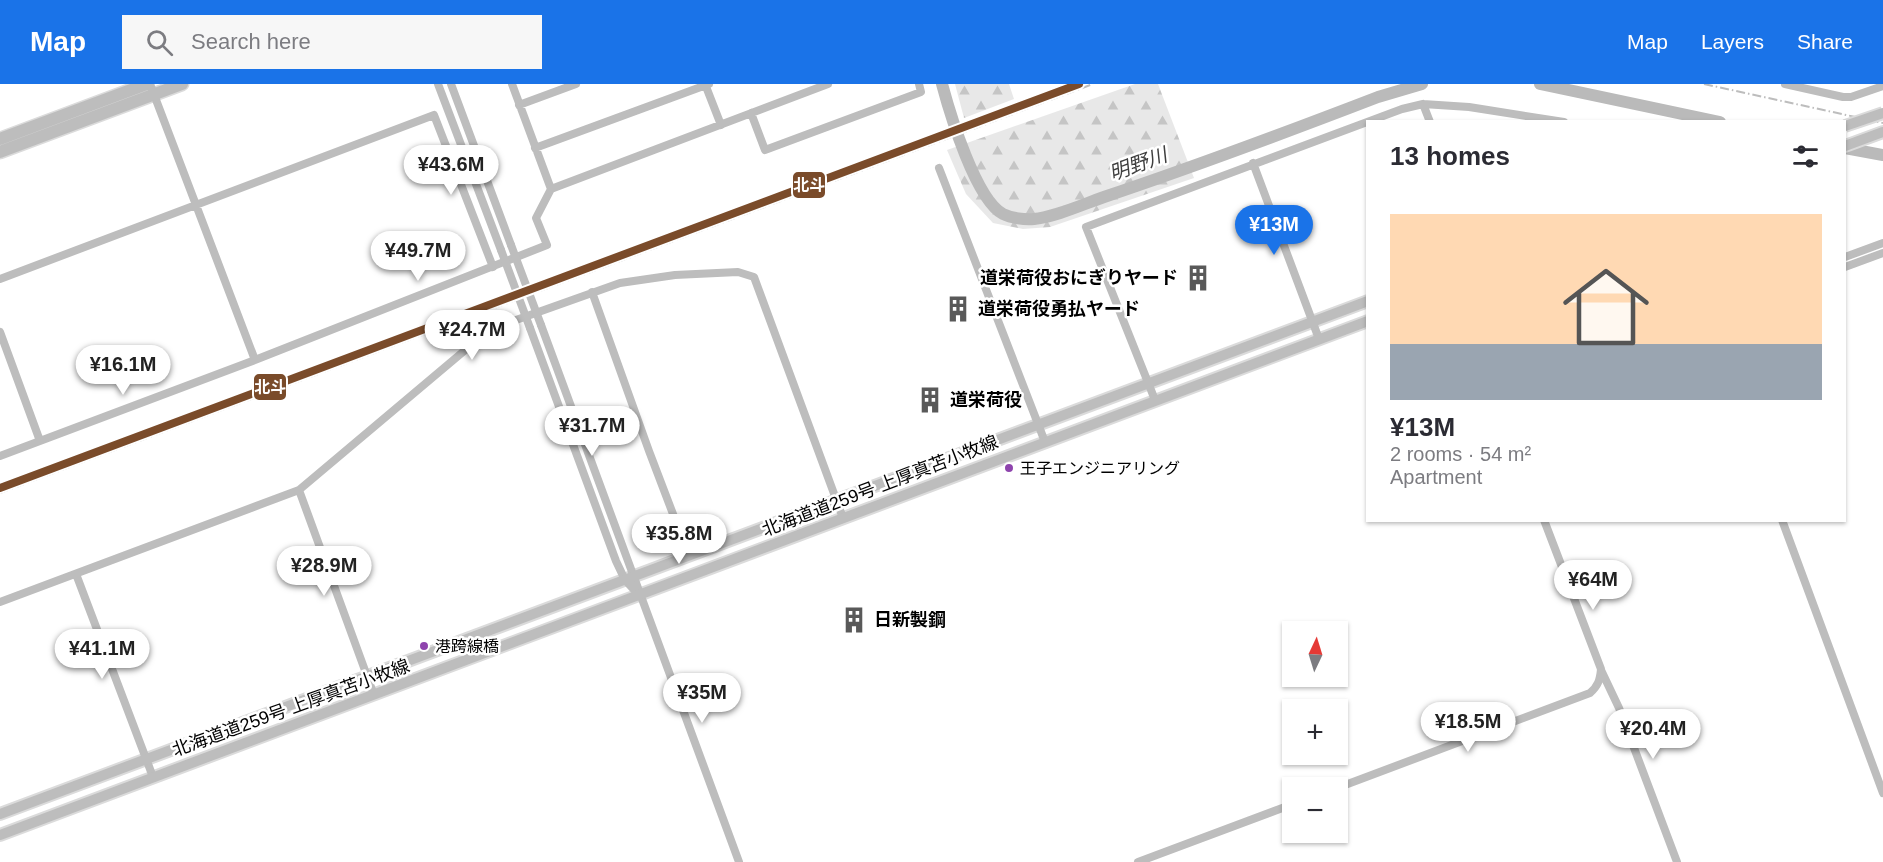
<!DOCTYPE html>
<html lang="en">
<head>
<meta charset="utf-8">
<style>
  :root { --surface:#fff; --page:#f7f7f7; --text:#2b2b33; --muted:#7c7c81; --line:#e1e1e2; --accent:#1a73e8 }
  body { margin:0; font-family:Arial,"Noto Sans JP",sans-serif; background:var(--page); color:var(--text); height:100vh; display:flex; flex-direction:column; font-size:22px; white-space:nowrap }
  * { box-sizing:border-box; margin:0 }
  p { font-size:20px; color:var(--muted) }
  .icon { flex:none; width:33px; height:33px; fill:none; stroke:currentColor; stroke-width:2; stroke-linecap:round; stroke-linejoin:round }
  .map { position:relative; flex:1; overflow:hidden }
  .side { position:absolute; left:1366px; top:36px; width:480px; height:402px; display:flex; flex-direction:column; background:var(--surface); border-radius:0px; box-shadow:0 2px 4px #0004 }
  .side>* { flex:none }
  .needle { width:39px; rotate:4deg }
  .fabs { position:absolute; left:1282px; top:537px; display:grid; gap:12px }
  .fabs a { display:grid; place-items:center; width:66px; height:66px; border-radius:0px; background:var(--surface); box-shadow:0 2px 4px #0004; font-size:30px }
  .price { position:absolute; translate:-50% -51px; padding:0 14px; border-radius:21px; background:#fff; color:#222; font-size:20px; line-height:39px; filter:drop-shadow(0 2px 3px #0008) }
  .price::after { content:''; position:absolute; left:50%; top:36px; width:18px; height:14px; margin-left:-9px; background:inherit; clip-path:polygon(0 0,100% 0,50% 100%) }
  .price.current { background:var(--accent); color:#fff }
  ul { padding:0; list-style:none }
  li { display:grid; align-content:center; gap:12px; height:318px; padding:0 24px }
  li+li { border-top:2px solid var(--line) }
  li span { display:grid; place-items:center; height:186px; border-radius:0px; color:#555 }
  li>.icon { margin-inline-start:auto }
  span .icon { width:108px; height:108px; fill:#fffc; stroke-width:1 }
  li b { font-size:26px }
  h2 { display:flex; justify-content:space-between; align-items:center; height:72px; padding:0 24px; font-size:26px }
  header { display:flex; align-items:center; gap:36px; box-sizing:border-box; height:84px; padding:0 30px; background:var(--accent); color:#fff }
  header strong { font-size:28px }
  nav { display:flex; gap:33px; margin-inline-start:auto; font-size:21px }
  .search { width:420px; height:54px; background:var(--page); display:flex; align-items:center; gap:15px; box-sizing:border-box; padding:0 21px; border-radius:0px; color:var(--muted); font-size:22px }
  .map>svg:first-child { display:block }
</style>
</head>
<body>
<header>
<strong>Map</strong>
<div class="search"><svg class="icon" aria-label="search" viewBox="0 0 24 24"><circle cx="10" cy="10" r="6"/><path d="M15 15l6 6"/></svg>Search here</div>
<nav><a>Map</a><a>Layers</a><a>Share</a></nav>
</header>
<div class="map">
<svg width="1883" height="778" viewBox="0 0 1883 778">
  <defs>
    <pattern id="forest-firs" width="22" height="20" patternUnits="userSpaceOnUse" patternTransform="scale(1.5)"><rect width="22" height="20" fill="#e8e8e8"/><path d="M5 1l3.5 6h-7zM16 11l3.5 6h-7z" fill="#c5c5c5"/></pattern>
  </defs>
  <rect width="100%" height="100%" fill="#fff"/>
  <!-- forest -->
  <path fill="url(#forest-firs)" d="M955,0h54l5,15 -50,19z
    M1135,0h23l36,94 -144,49 -27,2 -30,-6 -27,-29 -19,-44z"/>
  <g fill="none" stroke-linecap="round" stroke-linejoin="round">
    <!-- river -->
    <path stroke="#bababa" stroke-width="12" d="M942,0c8,30 34,116 61,130 8,4 22,6 31,5 24,-3 47,-14 70,-22 92,-31 183,-65 274,-100l44,-13
      M1540,0l180,38
      M1845,64l38,7"/>
    <!-- major casing -->
    <g stroke="#dbdbdb" stroke-width="14">
      <path id="major" d="M1845,62l38,-14
        M0,730l1368,-513
        M0,751l1368,-514"/>
    </g>
    <!-- highway casing -->
    <g stroke="#dbdbdb" stroke-width="15">
      <path id="highway" d="M0,55l147,-55
        M0,68l182,-68"/>
    </g>
    <!-- minor -->
    <path stroke="#bdbdbd" stroke-width="8" d="M150,0l105,276
      M438,0l63,166
      M451,0l60,161
      M512,0l39,105
      M705,0l16,41
      M1785,0l58,13h8l32,-11
      M1423,20l7,18
      M519,21l57,-21
      M751,29l14,37 156,-58 -2,-8
      M535,64l174,-64
      M1253,79l66,176
      M939,84l106,274
      M1845,173l38,-14
      M1845,183l38,-14
      M0,195l434,-164 59,152
      M592,208l57,159 40,105
      M541,241l198,537
      M530,244l86,233 9,19 14,15
      M0,248l40,109
      M1155,316l-69,-173 316,-118 21,-5 46,3 95,15
      M0,372l255,-96 292,-115 -11,-27 15,-29 277,-105
      M299,406l75,205
      M1782,436l101,273
      M76,490l77,203
      M0,518l299,-112 171,-144 23,-16 23,-10 104,-37 55,-8 63,-3 16,5 89,241
      M1601,586l18,38 58,154
      M1337,704l253,-95c8,-7 10,-13 11,-24l-57,-149
      M1138,778l155,-58"/>
    <!-- major -->
    <use href="#major" stroke="#bdbdbd" stroke-width="10"/>
    <!-- highway -->
    <use href="#highway" stroke="#bdbdbd" stroke-width="12"/>
    <!-- rail -->
    <path stroke="#bdbdbd" stroke-width="2" stroke-dasharray="9 3 1.5 3" stroke-linecap="butt" d="M1704,0l179,39
      M0,409l1093,-409"/>
    <!-- major-bridge casing -->
    <g stroke="#dbdbdb" stroke-width="14" stroke-linecap="butt">
      <path id="major-bridge" d="M1845,42l38,-13"/>
    </g>
    <!-- minor-bridge -->
    <path stroke="#bdbdbd" stroke-width="8" d="M511,161l30,80
      M501,166l29,78"/>
    <!-- major-bridge -->
    <use href="#major-bridge" stroke="#bdbdbd" stroke-width="10"/>
    <!-- rail-1 casing -->
    <g stroke="#fff" stroke-width="12">
      <path id="rail-1" d="M0,404l1079,-404"/>
    </g>
    <!-- rail-1 -->
    <use href="#rail-1" stroke="#7a4b2a" stroke-width="8"/>
  </g>
  <!-- icons -->
  <defs>
    <g id="building-bare" transform="scale(2.07)"><path d="M-4-6H4V6H1V3H-1V6H-4ZM-2.5-4.3h1.7v1.8h-1.7ZM.8-4.3h1.7v1.8H.8ZM-2.5-1h1.7V.8h-1.7ZM.8-1h1.7V.8H.8Z" fill="#595959" stroke="#fff" stroke-width="2.5" paint-order="stroke"/></g>
  </defs>
  <g fill-rule="evenodd">
    <use href="#building-bare" x="1198" y="194"/>
    <use href="#building-bare" x="958" y="225"/>
    <use href="#building-bare" x="930" y="316"/>
    <use href="#building-bare" x="854" y="536"/>
  </g>
  <!-- markers -->
  <g fill="#8e44ad" stroke="#fff" stroke-width="2">
    <circle cx="1009" cy="384" r="5"/>
    <circle cx="424" cy="562" r="5"/>
  </g>
  <g text-anchor="middle" stroke-width="5" stroke-linejoin="round" paint-order="stroke">
    <!-- bus labels -->
    <g font-size="16" fill="#000" stroke="#fff" text-anchor="start">
      <text x="1020" y="390">王子エンジニアリング</text>
      <text x="435" y="568">港跨線橋</text>
    </g>
    <!-- poi labels -->
    <g font-size="18" font-weight="bold" fill="#000" stroke="#fff" text-anchor="start">
      <text x="1178" y="200" text-anchor="end">道栄荷役おにぎりヤード</text>
      <text x="978" y="231">道栄荷役勇払ヤード</text>
      <text x="950" y="322">道栄荷役</text>
      <text x="874" y="542">日新製鋼</text>
    </g>
    <!-- street labels -->
    <g font-size="18" fill="#000" stroke="#fff">
      <text transform="translate(880 402) rotate(-21)" y="6">北海道道259号 上厚真苫小牧線</text>
      <text transform="translate(291 624) rotate(-20)" y="6">北海道道259号 上厚真苫小牧線</text>
    </g>
    <!-- water labels -->
    <g font-size="20" font-style="italic" fill="#3e3e3e" stroke="#fff">
      <text transform="translate(1138 80) rotate(-20)" y="7">明野川</text>
    </g>
  </g>
  <g stroke="#fff" stroke-width="2">
    <rect x="792" y="87" width="34" height="28" rx="6" fill="#7a4b2a"/>
    <rect x="253" y="289" width="34" height="28" rx="6" fill="#7a4b2a"/>
  </g>
  <g font-size="16" text-anchor="middle" font-weight="bold" fill="#fff">
    <text x="809" y="107">北斗</text>
    <text x="270" y="309">北斗</text>
  </g>
</svg>
<div class="fabs">
<a><svg class="needle" viewBox="-14 -14 28 28"><path d="M0-13l5 13h-10z" fill="#e53935"/><path d="M0 13l5-13h-10z" fill="#7c7c81"/></svg></a>
<a>+</a>
<a>−</a>
</div>
<b class="price" style="left:451px;top:112px">¥43.6M</b>
<b class="price current" style="left:1274px;top:172px">¥13M</b>
<b class="price" style="left:418px;top:198px">¥49.7M</b>
<b class="price" style="left:472px;top:277px">¥24.7M</b>
<b class="price" style="left:123px;top:312px">¥16.1M</b>
<b class="price" style="left:592px;top:373px">¥31.7M</b>
<b class="price" style="left:679px;top:481px">¥35.8M</b>
<b class="price" style="left:324px;top:513px">¥28.9M</b>
<b class="price" style="left:1593px;top:527px">¥64M</b>
<b class="price" style="left:102px;top:596px">¥41.1M</b>
<b class="price" style="left:702px;top:640px">¥35M</b>
<b class="price" style="left:1468px;top:669px">¥18.5M</b>
<b class="price" style="left:1653px;top:676px">¥20.4M</b>
<section class="side">
<h2>13 homes<svg class="icon" aria-label="filters" viewBox="0 0 24 24"><path d="M4 7h16M4 17h16"/><circle cx="9" cy="7" r="2"/><circle cx="15" cy="17" r="2"/></svg></h2>
<ul>
<li><span style="background:linear-gradient(#ffd9b3 70%,#9aa5b1 0)"><svg class="icon" aria-label="home" viewBox="0 0 24 24"><path d="M3 11l9-7 9 7M6 9v11h12V9"/></svg></span><div><b>¥13M</b><p>2 rooms · 54 m²</p><p>Apartment</p></div></li>
</ul>
</section>
</div>
</body>
</html>
